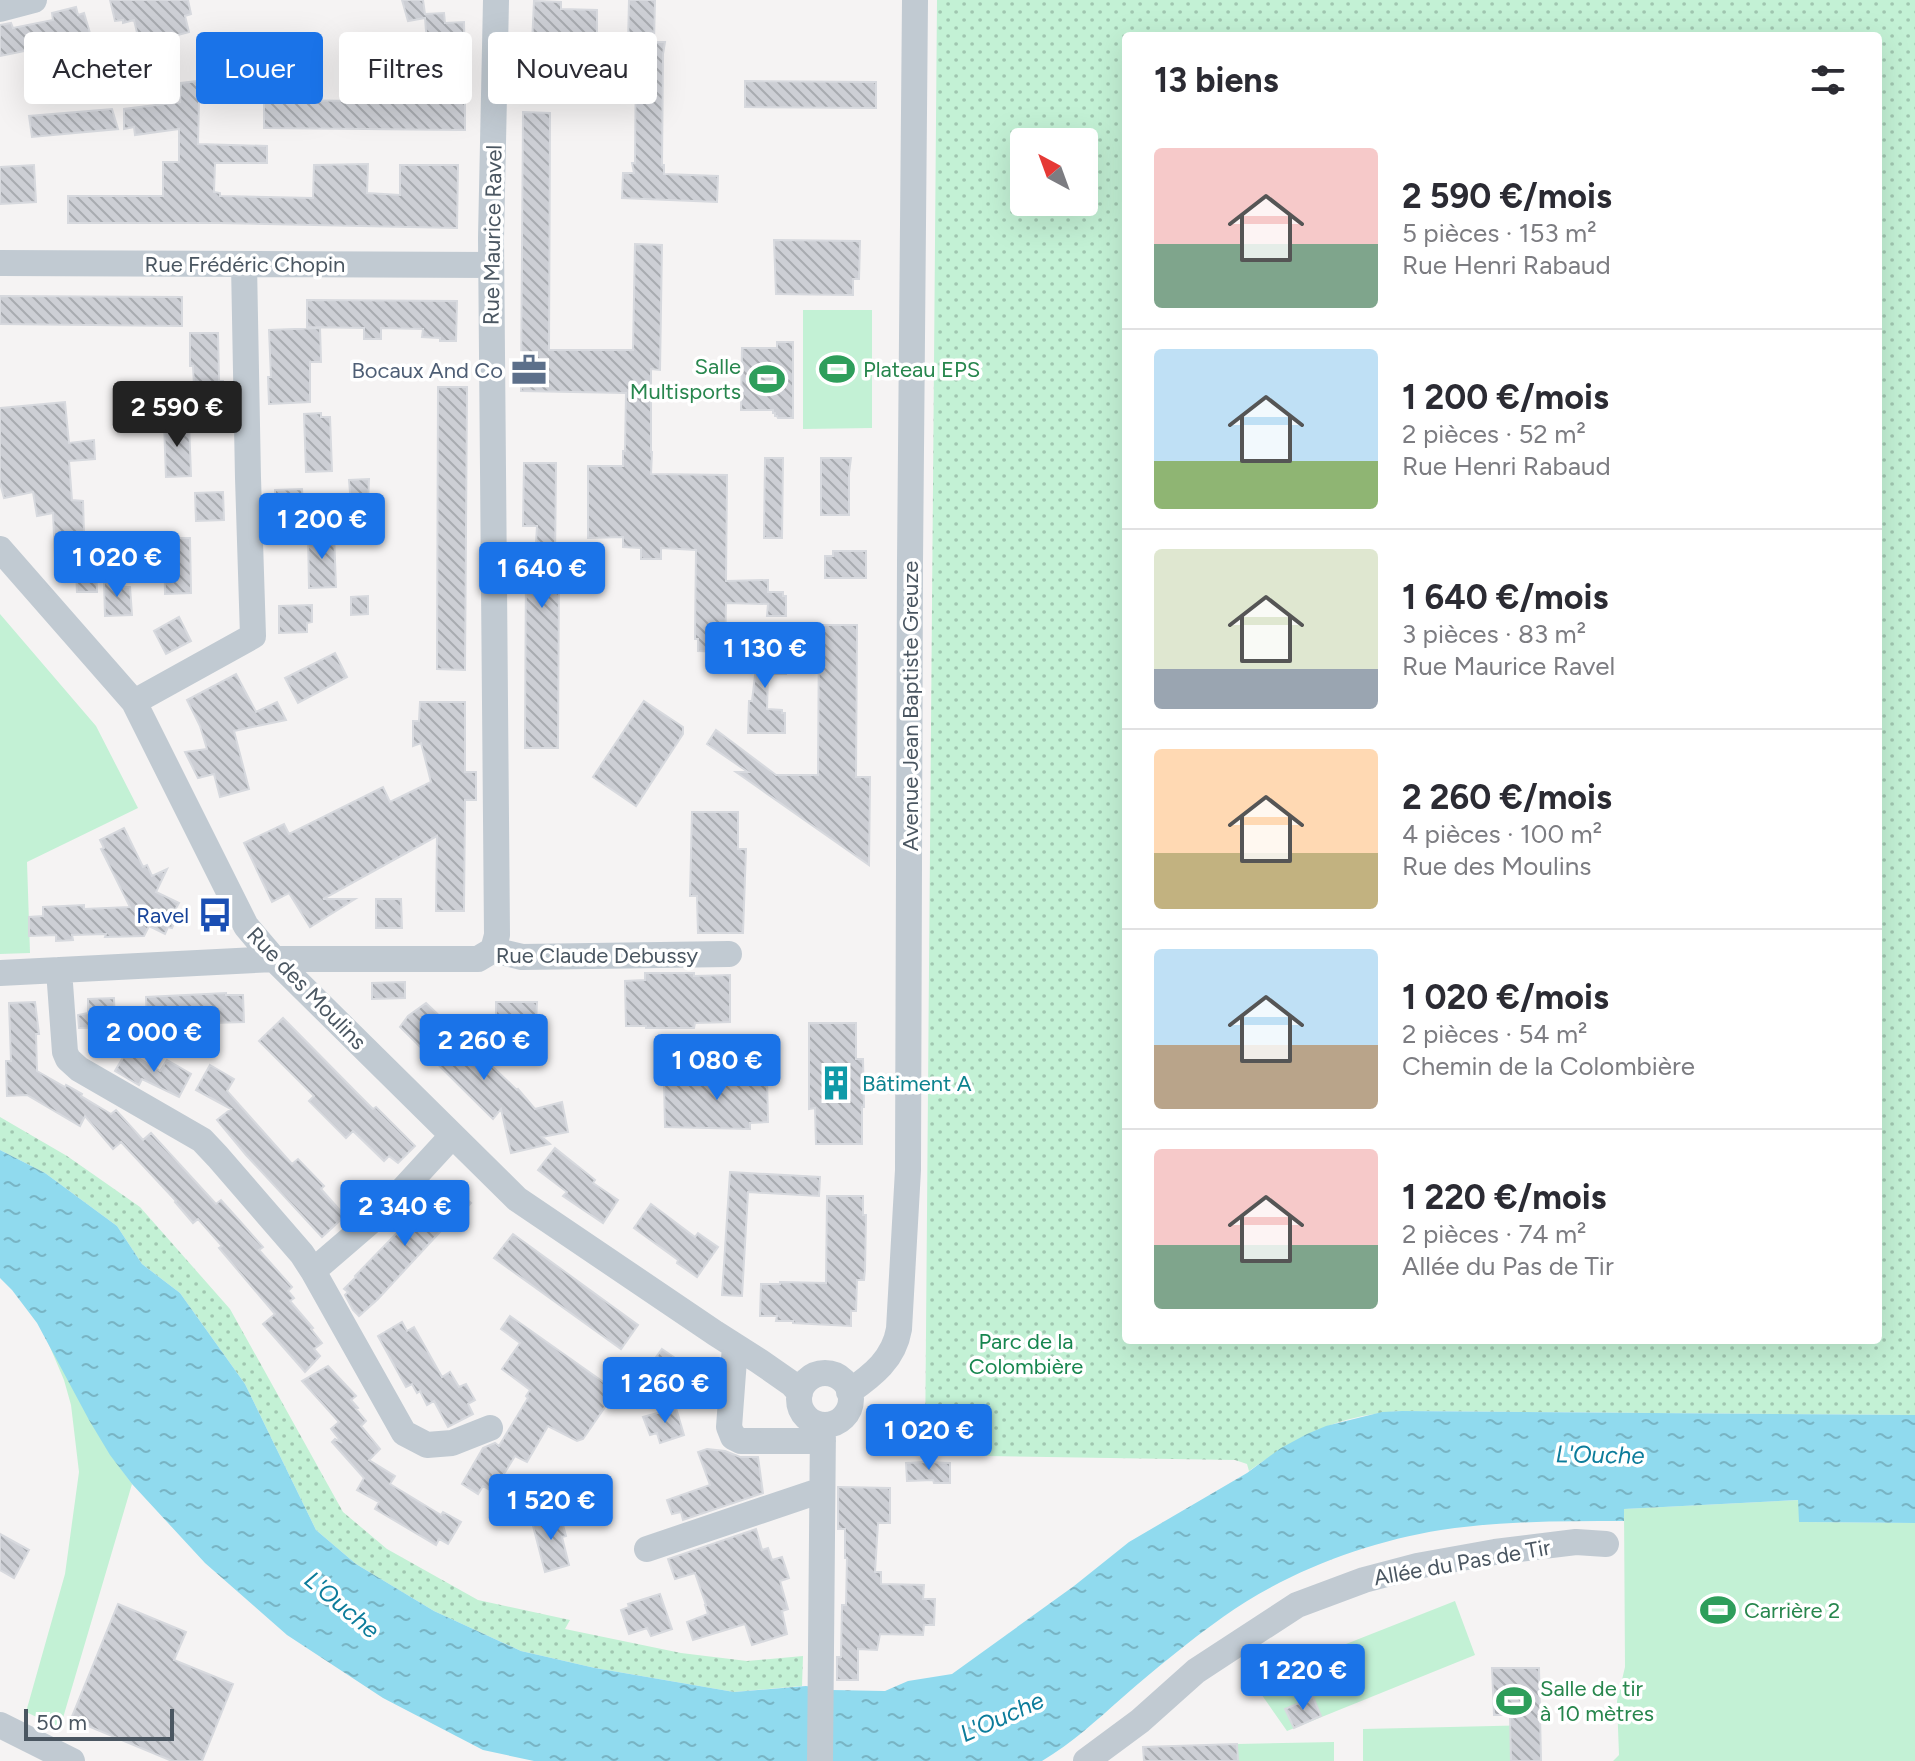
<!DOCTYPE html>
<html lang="fr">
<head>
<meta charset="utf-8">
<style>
  :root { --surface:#fff; --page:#f2f2f3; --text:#2b2b33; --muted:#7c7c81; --line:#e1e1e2; --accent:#1a73e8 }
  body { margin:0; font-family:Figtree,sans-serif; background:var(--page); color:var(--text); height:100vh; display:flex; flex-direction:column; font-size:30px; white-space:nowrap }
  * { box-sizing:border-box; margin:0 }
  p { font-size:26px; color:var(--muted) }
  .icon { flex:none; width:44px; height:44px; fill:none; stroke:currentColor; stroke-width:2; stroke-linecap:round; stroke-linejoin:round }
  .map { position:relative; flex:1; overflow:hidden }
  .drawer { position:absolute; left:1122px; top:32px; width:760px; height:1312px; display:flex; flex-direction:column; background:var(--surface); border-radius:8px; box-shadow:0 8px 32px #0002 }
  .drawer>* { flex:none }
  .banner { position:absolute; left:24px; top:32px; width:760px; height:72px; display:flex; gap:16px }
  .needle { width:52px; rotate:319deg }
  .tools { position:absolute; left:1010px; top:128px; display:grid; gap:16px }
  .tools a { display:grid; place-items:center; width:88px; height:88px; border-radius:8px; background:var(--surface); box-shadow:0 8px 32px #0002; font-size:40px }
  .scale { position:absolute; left:24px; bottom:20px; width:150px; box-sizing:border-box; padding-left:8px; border:4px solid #4a5661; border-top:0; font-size:22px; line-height:28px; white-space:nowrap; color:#4a5661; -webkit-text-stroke:6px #fff; paint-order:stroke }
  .price { position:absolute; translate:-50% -68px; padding:0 18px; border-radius:8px; background:var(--accent); color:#fff; font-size:26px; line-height:52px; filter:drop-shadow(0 2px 4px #0008) }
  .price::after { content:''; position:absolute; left:50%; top:48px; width:24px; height:18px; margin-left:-12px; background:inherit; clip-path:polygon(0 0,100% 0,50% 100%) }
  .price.active { background:#222; color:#fff }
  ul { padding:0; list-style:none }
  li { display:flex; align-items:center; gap:24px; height:200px; padding:0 32px }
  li+li { border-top:2px solid var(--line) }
  li span { display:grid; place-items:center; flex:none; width:224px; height:160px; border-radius:8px; color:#555 }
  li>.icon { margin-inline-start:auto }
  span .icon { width:96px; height:96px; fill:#fffc; stroke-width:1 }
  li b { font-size:34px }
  h2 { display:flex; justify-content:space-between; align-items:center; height:96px; padding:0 32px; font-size:34px }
  .chip { padding:0 28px; border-radius:8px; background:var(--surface); box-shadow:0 8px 32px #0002; font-size:28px; line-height:72px }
  .chip.active { background:var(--accent); color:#fff }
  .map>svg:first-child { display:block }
</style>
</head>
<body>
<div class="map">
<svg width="1915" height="1761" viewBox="0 0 1915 1761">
  <defs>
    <pattern id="park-dots" width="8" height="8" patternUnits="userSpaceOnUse" patternTransform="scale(2)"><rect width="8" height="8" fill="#c3f1d5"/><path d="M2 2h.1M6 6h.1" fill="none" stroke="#a0c6b0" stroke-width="1.8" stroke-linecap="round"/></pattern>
    <pattern id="water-ripples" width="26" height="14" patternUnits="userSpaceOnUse" patternTransform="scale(2)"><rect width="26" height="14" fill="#90daee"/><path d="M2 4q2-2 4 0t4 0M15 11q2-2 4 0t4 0" fill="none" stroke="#78b4c4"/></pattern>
    <pattern id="building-back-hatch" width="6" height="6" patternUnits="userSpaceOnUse" patternTransform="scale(2)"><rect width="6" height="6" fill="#cdcfd5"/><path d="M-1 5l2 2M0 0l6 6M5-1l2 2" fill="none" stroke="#a8abb0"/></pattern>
  </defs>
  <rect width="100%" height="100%" fill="#f5f3f3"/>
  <!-- grass -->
  <path fill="#c3f1d5" d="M803,310h69v118l-69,1z
    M0,614l96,112 42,82 -111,54 3,91 -30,1z
    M47,1340c27,49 51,99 85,144l-72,244 -34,-16 39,-138 14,-102 -8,-67 -7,-25z
    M1799,1500v22l116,1v238h-302l6,-6 -2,-54 8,-34 -1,-158z
    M1455,1601l20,54 -188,76 -35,-50z
    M1540,1725l1,36h-178v-32z
    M1334,1742v19h-96l-1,-17z"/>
  <!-- park -->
  <path fill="url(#park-dots)" fill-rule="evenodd" d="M937,0h978v1415l-513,-4c-64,4 -102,24 -153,60l-2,-7 -12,-4 -310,-5zM1126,36h752v1304h-752zM1024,142h60v60h-60z
    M0,1117l67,39 73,51 90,102 113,203 44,37 91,51 92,20 -5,9 116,24 66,8 56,-5 -1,30 -68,6 -139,-24 -74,-17 -87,-40 -78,-47 -40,-34 -71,-146 -65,-91 -38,-29 -25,-38 -72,-53 -45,-23z"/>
  <!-- water -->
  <path fill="url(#water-ripples)" d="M0,1150l45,23 72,53 25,38 38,29 65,91 71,146 40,34 78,47 87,40 74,17 139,24 72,-6 25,4 54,1 23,-10 44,-7 122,-88 55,-44 118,-69 34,-25 26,-14 19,-8 56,-14 20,-1 513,4v108l-116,-1 -1,-22 -174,9v12c-61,0 -123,0 -183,9 -75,12 -157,43 -218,87 -35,25 -68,52 -100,80 -26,23 -51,46 -81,64h-508l-51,-11 -100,-52 -96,-63 -82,-72 -73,-79 -22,-29 -21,-35 -52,-97 -25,-33 -12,-12z"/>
  <!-- building -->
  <path fill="url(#building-back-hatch)" stroke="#d7d9de" stroke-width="2" d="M110,0h78l3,14 -6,2 4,16 -49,13 -6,-25 -11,3v-3l-8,1z
    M402,0h21l2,14 19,-1 1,10 19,-1 1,48 -114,11 -2,-16 79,-8 -3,-39 -17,3z
    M629,0h26l-1,42h11l-2,12 -1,111h2v9l54,2 -1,26 -95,-4 1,-25h11l-2,-10h3l1,-113h-6v-6h-2z
    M534,1l27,1v7l36,1v24h-6l-1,37h-61l1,-27h2z
    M76,7l2,8 6,-2 6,20 -17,4 4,13 -16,4 -1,-4 -19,5 -2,-7 -39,8v-31l11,-2 2,5 40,-8 -1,-7z
    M273,72l2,17 -76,11 -1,44 69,2v17h-52l-1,29 6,1v3l93,2 1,-33 54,-1 -1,29 33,2v-30h58l-1,63 -237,-5h-152v-27h95v-34h16v-33l-44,6 -1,-8 -10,2v-20l56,-7 1,-19z
    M745,81l131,1v26l-131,-1z
    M264,100l201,2v28l-201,-2z
    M112,109l6,20 -86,8 -3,-21z
    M523,112l27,1 -1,237h84l2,-106 27,1 -2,125 -9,-1v83h1l-1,22 76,1 -1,106 42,-1v12h15v4h3v20h-19l1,-12 -42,-1 -1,49 -27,-1v-12h-3l1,-89 -35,-2v11h-20v-11l-18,-1v-10l-35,1v-72h35v-15h2l1,-58 -105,-2z
    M34,165l2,37 -36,2v-37z
    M774,240l86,1 -1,38h-6v16l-77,-1z
    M0,296l182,1v29l-182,-2z
    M307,300l150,1 -1,40h-16v-3l-18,-1 1,-8 -42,-1v11h-17v-11l-57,-1z
    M320,328l1,34h-11v40l-41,2 -1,-27h3l-2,-47z
    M190,333h28l1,48h4l1,25h-29l-2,-40h-3z
    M777,342h16v76h-15l-1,-2h-2v-3h-2v-3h-32l1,-62h35z
    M438,387h29l-2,283 -28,-1z
    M65,402l4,41 25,-3 1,19 -26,2 3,39 11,1 2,65h11l1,26h-20l-1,-20h-7v-11h-7v-3h-7l-2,-45 -16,3 -4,-24 -29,6 -4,-15v-75z
    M321,413v4h9l2,54 -26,1 -2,-58z
    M164,422h25l2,54 -25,1z
    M765,458h18l-1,80h-18z
    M821,458h30l-2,15v42h-28z
    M524,463h32l-1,98h4l-1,187h-33l1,-187h9l2,-35h-14z
    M369,479l-1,24 -17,1 -2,-24z
    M302,489l2,26 -29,1v-26z
    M223,492l1,28 -28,1 -1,-28z
    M334,533l2,54 -27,1 -1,-54z
    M164,538h26l1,55 -26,1z
    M833,551h33v27h-41v-22h8z
    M121,580v7h9l2,28 -27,1 -1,-35z
    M368,596v18l-17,1v-18z
    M312,605v17l-5,1v9l-28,1v-27z
    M179,617l12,24 -25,13 -12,-23z
    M819,625h38l-1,152h14l-1,88 -133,-93h12l-41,-28 9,-14 60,45h42z
    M749,639h19v15l18,1v19h-18l-1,35 15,1v3h3v20h-37l1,-32h3l4,-34 11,1v-5h-18z
    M335,653l12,24 -49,26 -13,-25z
    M236,674l20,38 21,-10 9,18 -52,11 15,58 -29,8 -6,-23 -16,4 -13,-26 22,-3 -7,-23 -13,-26z
    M644,701l39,26v7l-47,72 -43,-29z
    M420,702h45v70h11v28h-11l-1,111h-28l1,-75 -114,63h32l-45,28 -21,-34 -17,9 -28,-59 40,-19 5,10 94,-47 7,15 41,-20 -10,-39 -8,3v-25h6z
    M692,812h46v37h8l-3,84h-45l-1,-37h-7z
    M124,828l19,39 4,-2 5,11 15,-7 -11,23 23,11 -4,7 4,2 -7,16 -4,-1 -3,7 -16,-8 -5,10 -39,1 1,-3 -34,1 1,5 -17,1v-6l-27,1v-19l14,-1v-9l41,-2v4l46,-2 -29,-58 3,-1 -4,-8z
    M376,899h25l1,29h-26z
    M645,973h49v3l36,-1v47l-35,1 -1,5h-48v-2h-20l-1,-45 20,-1z
    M405,982v16l-33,1v-16z
    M226,993v2h17l1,27 -97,3 -1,-28z
    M114,998l1,29 -36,1 -1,-13 10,-2v-14z
    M35,1002l4,32h-3l1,37 28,16 1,-2 16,9 -1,2 30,18 5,-4 27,30 8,-7 65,71 5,-4 17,19 25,28 -4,3 33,37 -4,4 6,7 -4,3 23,27 -2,1 11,14 -8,6 6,7 -15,16 -42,-48 12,-10 -56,-66 3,-2 -24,-27 -5,4 -18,-21 1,-1 -55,-59 -8,7 -28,-33 -5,10 -53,-31 -20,1 -1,-35h5l-2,-58z
    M496,1002h41l-1,20h-40z
    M426,1003l91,87 1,-1 17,20 27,-7 6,30 -26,5 8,7 -39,9 -10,-44 -8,10 -93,-92 8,-11z
    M283,1018l72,73 18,18 3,-2 39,39 -17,17 -9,-7 -5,5 -31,-30 -7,7 -37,-37 5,-5 -55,-55z
    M809,1023h47v36h7l1,48h-2v37h-46l-1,-36 -6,1z
    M127,1051l33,20 7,-11 24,14 -12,23 -37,-18 -3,6 -24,-14z
    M210,1065l24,14 -7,12 65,73 6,-5 26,27 -3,3 24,27 -23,21 -76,-82 -29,-35 14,-11 -35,-19z
    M749,1075v2h18l1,45 -18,1v6l-85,-2 -1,-46h38v-5z
    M555,1148l40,32 -2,3 25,17 -15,23 -40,-27 4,-4 -29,-22z
    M730,1172l90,5 -1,19 -71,-4 -6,104 -20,-1z
    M450,1182l21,21 -18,19 -2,-2 -73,79 -19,17 -6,-6 -8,-15 3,-3 -4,-3 12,-12 -1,-1 75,-77 1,1z
    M827,1196h36v19h3l-1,55 -1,10h-7l-1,31h-5v15l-58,-3v-2h-17l1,-5h-17l1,-32h19v-2l46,1z
    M651,1204l44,33 3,-4 20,14 -21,30 -20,-14 1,-3 -44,-32z
    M513,1234l125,91 -17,24 -127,-91z
    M510,1316l106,75 -33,48 -6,2 -29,-15 -21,36 -12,-6 -22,36 -10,-6 -5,8 -16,-10 21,-36 12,-5 4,3 29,-48 -2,-2 4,-6 -28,-21 18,-26 -19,-14z
    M402,1322l5,9 7,-4 28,50 8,-5 9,15 7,-3 9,16 -7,4 5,10 -25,13 -14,-26 -7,4 -7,-14 -3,2 -5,-9 -6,3 -28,-51z
    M662,1349l32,22 -14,22 -34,-22z
    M328,1366l28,30 -5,4 7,8 -2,1 10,12 -5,5 19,23 -11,11 26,16 -5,8 51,31 2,-3 18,10 -13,22 -9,-5 -3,6 -61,-36 4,-7 -22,-12 7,-12 -32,-36 3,-3 7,4 -11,-14 8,-7 -37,-41z
    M676,1408l8,27 -24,8 -3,-10 -7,2 -7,-18z
    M707,1449l18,2 15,6h18l5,36 -80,27 -2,-8 -9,2 -5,-14 43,-15 -12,-33z
    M925,1462l25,1v20h-16l-1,-3 -26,1 -1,-18z
    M838,1487l52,1v35h-12l-3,49h6v12l43,1 -1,14h12l-1,26h-10l-1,10 -43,-1 -3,16 -19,-1v31h-21v-23h4l1,-52h4l1,-47h-2v-29h-7z
    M560,1514l6,22 -4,1 7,28 -24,7 -13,-50z
    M756,1529l6,21 6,-2 4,12 10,-3 7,21 -9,3 8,28 -6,2 5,23 -35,11 -7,-21 -52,16 -6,-18 21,-8 -3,-9h1l-11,-32 -20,6 -7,-20z
    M0,1534l29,16 -15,28 -14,-8z
    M660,1594l12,35 -21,7 -4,-8 -18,6 -8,-24 8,-3 -1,-3z
    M118,1604l68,28 -12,28 59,24 -31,77h-30l-101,-42z
    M1492,1668h47l2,93h-30l-1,-46h-16z
    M1313,1697l8,19 -27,12 -9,-19z
    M1237,1744l1,17h-94l-1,-14z"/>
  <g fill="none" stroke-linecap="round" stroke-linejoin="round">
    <!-- minor -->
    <path stroke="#c1cad2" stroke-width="26" d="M0,9l34,-9
      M0,263l491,2
      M0,549l134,153 112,224 28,33 243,240 198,134 44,28 33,23 8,9
      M134,702l119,-66 -5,-158 -4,-214
      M493,950l4,-15 -6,-697 5,-238
      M59,970l6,82 3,7 11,10 123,71 16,17 84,97 11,17 91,162 23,12 25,-2 38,-15
      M0,973l274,-14h204l15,-9 29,7 207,-3
      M313,1271l71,-61 68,-74
      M735,1346l-6,81 4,10 8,4h82
      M799 1399a26 26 0 1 1 52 0a26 26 0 1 1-52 0Z
      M849,1392c24,-17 45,-33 50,-63l9,-159 2,-608 5,-562
      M647,1549l175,-59
      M0,1725l72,36
      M820,1761l3,-336
      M1086,1761l54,-40 56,-50 101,-66 67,-25 53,-14 78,-14 81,-10 30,2"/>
  </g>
  <!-- icons -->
  <defs>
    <g id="stadium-bare" transform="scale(2.76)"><path d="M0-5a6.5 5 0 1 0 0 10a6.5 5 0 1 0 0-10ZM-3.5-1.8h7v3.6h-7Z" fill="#2e9e5b" stroke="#fff" stroke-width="2.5" paint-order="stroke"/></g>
    <g id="office-bare" transform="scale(2.76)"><path d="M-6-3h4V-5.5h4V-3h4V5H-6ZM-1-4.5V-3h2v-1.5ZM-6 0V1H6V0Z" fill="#5c6f8a" stroke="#fff" stroke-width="2.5" paint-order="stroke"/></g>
    <g id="bus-bare" transform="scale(2.76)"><path d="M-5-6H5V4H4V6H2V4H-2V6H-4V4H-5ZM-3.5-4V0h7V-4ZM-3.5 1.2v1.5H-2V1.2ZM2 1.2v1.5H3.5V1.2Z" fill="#1a4fb4" stroke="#fff" stroke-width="2.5" paint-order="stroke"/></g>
    <g id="building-bare" transform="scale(2.76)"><path d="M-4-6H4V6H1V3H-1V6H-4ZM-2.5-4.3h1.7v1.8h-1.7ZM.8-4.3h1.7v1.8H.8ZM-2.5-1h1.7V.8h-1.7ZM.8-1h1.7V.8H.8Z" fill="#0f9aa8" stroke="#fff" stroke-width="2.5" paint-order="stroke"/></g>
  </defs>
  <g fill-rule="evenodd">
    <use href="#stadium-bare" x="837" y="369"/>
    <use href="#office-bare" x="529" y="370"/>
    <use href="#stadium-bare" x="767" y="379"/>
    <use href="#bus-bare" x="215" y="915"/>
    <use href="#building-bare" x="836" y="1083"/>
    <use href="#stadium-bare" x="1718" y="1610"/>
    <use href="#stadium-bare" x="1514" y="1701"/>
  </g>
  <g text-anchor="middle" stroke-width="7" stroke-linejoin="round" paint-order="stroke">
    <!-- street labels -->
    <g font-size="22" fill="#4a5661" stroke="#fff">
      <text transform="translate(492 235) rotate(-89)" y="8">Rue Maurice Ravel</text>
      <text x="245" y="272">Rue Frédéric Chopin</text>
      <text transform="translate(910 706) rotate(-90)" y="8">Avenue Jean Baptiste Greuze</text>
      <text x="597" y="963">Rue Claude Debussy</text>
      <text transform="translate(307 988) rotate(46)" y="8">Rue des Moulins</text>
      <text transform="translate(1462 1562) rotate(-10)" y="8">Allée du Pas de Tir</text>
    </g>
    <!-- leisure labels -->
    <g font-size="22" fill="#27864d" stroke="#fff" text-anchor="start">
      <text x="741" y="374" text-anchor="end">Salle<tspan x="741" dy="25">Multisports</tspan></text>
      <text x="863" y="377">Plateau EPS</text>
      <text x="1744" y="1618">Carrière 2</text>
      <text x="1540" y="1696">Salle de tir<tspan x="1540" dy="25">à 10 mètres</tspan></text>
    </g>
    <!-- service labels -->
    <g font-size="22" fill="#4e5e75" stroke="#fff" text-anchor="end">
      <text x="503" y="378">Bocaux And Co</text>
    </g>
    <!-- transit labels -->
    <g font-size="22" fill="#164399" stroke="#fff" text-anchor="end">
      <text x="189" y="923">Ravel</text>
    </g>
    <!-- culture labels -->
    <g font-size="22" fill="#0d838f" stroke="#fff" text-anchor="start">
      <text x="862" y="1091">Bâtiment A</text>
    </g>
    <!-- park labels -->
    <g font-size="22" fill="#17864f" stroke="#fff">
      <text x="1026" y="1349">Parc de la<tspan x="1026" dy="25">Colombière</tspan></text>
    </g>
    <!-- water labels -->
    <g font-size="24" font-style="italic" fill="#0c7c9b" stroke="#fff">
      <text transform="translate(1600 1455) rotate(1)" y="8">L'Ouche</text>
      <text transform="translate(342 1605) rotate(40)" y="8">L'Ouche</text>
      <text transform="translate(1002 1717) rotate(-24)" y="8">L'Ouche</text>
    </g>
  </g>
</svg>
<div class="tools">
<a><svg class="needle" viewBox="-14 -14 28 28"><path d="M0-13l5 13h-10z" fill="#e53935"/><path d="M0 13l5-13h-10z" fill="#7c7c81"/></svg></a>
</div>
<div class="scale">50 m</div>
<b class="price active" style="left:177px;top:449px">2 590 €</b>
<b class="price" style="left:322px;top:561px">1 200 €</b>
<b class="price" style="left:117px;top:599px">1 020 €</b>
<b class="price" style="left:542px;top:610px">1 640 €</b>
<b class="price" style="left:765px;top:690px">1 130 €</b>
<b class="price" style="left:154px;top:1074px">2 000 €</b>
<b class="price" style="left:484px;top:1082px">2 260 €</b>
<b class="price" style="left:717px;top:1102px">1 080 €</b>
<b class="price" style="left:405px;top:1248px">2 340 €</b>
<b class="price" style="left:665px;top:1425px">1 260 €</b>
<b class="price" style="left:929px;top:1472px">1 020 €</b>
<b class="price" style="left:551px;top:1542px">1 520 €</b>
<b class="price" style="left:1303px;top:1712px">1 220 €</b>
<div class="banner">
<a class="chip">Acheter</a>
<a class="chip active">Louer</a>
<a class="chip">Filtres</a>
<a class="chip">Nouveau</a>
</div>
<section class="drawer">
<h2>13 biens<svg class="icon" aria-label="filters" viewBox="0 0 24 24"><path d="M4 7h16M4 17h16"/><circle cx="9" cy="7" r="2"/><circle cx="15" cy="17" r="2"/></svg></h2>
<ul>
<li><span style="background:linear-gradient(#f6c9c9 60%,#7fa58c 0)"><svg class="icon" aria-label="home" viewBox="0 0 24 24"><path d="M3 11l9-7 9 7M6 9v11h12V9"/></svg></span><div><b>2 590 €/mois</b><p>5 pièces · 153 m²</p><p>Rue Henri Rabaud</p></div></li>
<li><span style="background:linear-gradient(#bfe0f5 70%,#8fb573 0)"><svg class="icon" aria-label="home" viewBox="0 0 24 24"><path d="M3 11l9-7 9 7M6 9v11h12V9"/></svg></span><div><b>1 200 €/mois</b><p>2 pièces · 52 m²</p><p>Rue Henri Rabaud</p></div></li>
<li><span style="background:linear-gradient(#dfe7d0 75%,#9aa5b1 0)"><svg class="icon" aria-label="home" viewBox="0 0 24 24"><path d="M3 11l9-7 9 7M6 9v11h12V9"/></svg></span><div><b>1 640 €/mois</b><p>3 pièces · 83 m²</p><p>Rue Maurice Ravel</p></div></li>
<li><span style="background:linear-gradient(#ffd9b3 65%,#c2b280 0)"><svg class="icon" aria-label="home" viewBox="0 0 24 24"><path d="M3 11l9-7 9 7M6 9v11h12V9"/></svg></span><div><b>2 260 €/mois</b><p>4 pièces · 100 m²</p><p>Rue des Moulins</p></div></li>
<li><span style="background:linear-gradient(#bfe0f5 60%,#b9a48a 0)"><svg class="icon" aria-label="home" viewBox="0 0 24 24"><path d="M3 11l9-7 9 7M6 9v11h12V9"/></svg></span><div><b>1 020 €/mois</b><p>2 pièces · 54 m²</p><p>Chemin de la Colombière</p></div></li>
<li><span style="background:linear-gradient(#f6c9c9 60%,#7fa58c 0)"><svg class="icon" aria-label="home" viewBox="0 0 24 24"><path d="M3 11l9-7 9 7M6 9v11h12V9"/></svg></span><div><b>1 220 €/mois</b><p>2 pièces · 74 m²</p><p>Allée du Pas de Tir</p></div></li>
</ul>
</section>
</div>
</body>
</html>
